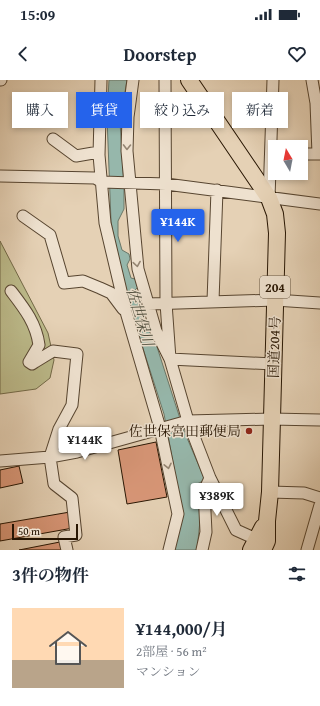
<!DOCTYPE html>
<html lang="ja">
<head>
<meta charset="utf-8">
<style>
  :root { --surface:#fff; --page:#f2f2f3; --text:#1f2937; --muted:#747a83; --line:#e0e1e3; --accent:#2563eb }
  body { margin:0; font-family:"Gentium Book Plus","Noto Serif JP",serif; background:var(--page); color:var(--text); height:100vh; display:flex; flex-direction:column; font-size:15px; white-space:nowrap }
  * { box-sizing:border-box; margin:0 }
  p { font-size:13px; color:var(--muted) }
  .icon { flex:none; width:22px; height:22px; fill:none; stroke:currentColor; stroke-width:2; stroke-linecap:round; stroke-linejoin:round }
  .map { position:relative; height:470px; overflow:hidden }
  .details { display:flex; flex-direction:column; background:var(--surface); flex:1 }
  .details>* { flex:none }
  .banner { position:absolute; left:12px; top:12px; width:296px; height:36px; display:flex; gap:8px }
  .needle { width:26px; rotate:350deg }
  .fabs { position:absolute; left:268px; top:60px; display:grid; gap:8px }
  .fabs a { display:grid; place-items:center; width:40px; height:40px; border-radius:0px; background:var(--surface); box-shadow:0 2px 6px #0003; font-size:20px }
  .scale { position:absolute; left:12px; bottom:10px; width:66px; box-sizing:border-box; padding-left:4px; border:2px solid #281603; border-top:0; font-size:11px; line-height:14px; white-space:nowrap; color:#281603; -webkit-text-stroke:3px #eee1cf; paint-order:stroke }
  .price { position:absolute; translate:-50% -34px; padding:0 9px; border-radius:4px; background:#fff; color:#222; font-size:13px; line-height:26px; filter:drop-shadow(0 1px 2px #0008) }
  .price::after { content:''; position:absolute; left:50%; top:24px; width:12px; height:9px; margin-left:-6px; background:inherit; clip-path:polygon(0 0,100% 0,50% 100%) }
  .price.active { background:var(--accent); color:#fff }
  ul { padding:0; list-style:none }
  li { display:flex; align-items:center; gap:12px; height:100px; padding:0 12px }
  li+li { border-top:1px solid var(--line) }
  li span { display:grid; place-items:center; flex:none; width:112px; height:80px; border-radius:0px; color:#555 }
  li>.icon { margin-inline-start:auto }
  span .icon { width:48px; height:48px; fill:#fffc; stroke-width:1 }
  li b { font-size:17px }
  h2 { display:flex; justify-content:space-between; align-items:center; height:48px; padding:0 12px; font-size:17px }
  .pill { padding:0 14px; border-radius:0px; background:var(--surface); box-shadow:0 2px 6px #0003; font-size:14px; line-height:36px }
  .pill.active { background:var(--accent); color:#fff }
  .status { display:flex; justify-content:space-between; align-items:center; height:28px; padding:0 20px; background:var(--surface); direction:ltr }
  .status svg { height:11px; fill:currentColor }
  header { display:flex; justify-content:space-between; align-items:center; height:52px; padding:0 12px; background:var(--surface); font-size:18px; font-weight:700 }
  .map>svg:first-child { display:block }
</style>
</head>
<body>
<div class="status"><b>15:09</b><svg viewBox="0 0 49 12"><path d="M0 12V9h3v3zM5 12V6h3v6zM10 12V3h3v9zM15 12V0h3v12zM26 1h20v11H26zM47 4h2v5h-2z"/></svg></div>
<header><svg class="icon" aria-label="back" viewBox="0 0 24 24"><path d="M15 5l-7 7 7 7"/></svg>Doorstep<svg class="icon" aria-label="heart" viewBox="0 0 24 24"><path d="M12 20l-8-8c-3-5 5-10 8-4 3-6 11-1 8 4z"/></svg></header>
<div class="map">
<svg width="320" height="470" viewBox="0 0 320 470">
  <rect width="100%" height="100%" fill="#e5d1b5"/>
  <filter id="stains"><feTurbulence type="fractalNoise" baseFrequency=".005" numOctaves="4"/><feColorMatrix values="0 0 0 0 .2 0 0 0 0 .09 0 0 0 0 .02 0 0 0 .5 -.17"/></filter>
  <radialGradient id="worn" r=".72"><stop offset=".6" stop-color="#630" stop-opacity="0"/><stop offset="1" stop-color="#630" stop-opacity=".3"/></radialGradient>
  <!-- green -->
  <path fill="#bbb989" stroke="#726846" d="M0,161l48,92 6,27 -4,18 -14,11 -36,5z"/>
  <!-- water -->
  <path fill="#96b7ab" stroke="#6a7768" d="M109,0h18l-7,42 4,65v22l-6,12v15l4,14 7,4 1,5 -3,6 4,13 4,1 3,8 -3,3 3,10 3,2 3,9 -2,5 4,6h3l35,109 21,49 -8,4 4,27 -4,39h-23l8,-37 -14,-78 -4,-21 -33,-103 -18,-77 -2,-13 -4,-104z"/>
  <!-- building -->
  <path fill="#d99778" stroke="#281603" d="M156,362l11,55 -40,7 -9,-54z
    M19,386l4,17 -23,5v-18z
    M70,432l3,16 -73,13v-17z
    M60,462l2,8h-43z"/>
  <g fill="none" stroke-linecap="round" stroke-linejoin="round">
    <!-- minor casing -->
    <g stroke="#574530" stroke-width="13">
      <path id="minor" d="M0,0h1
        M101,0l-2,75 6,68 21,89 34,116 18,86 -9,36
        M133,0l-5,37 -1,34 11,118 18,62 14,28 103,5
        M165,0l1,223 4,56 18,62 22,57 26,52 20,9
        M312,0l4,23 2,51
        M53,59l23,17 23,-4
        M301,74h19
        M0,96l95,2 7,4 64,2 154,20
        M269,118l4,-118
        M23,136l27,19 14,48 19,-2 17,7 11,5 12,16
        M11,211c13,17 25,32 28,54l-10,17 3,2 3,-2 18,-11 24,3 -5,51 -13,24 -9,28 4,27 18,14 4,37 -12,2 3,13
        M213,221l4,-111
        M148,224l127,-4 45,3
        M0,381l50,-4 27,-5 111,-31 83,-2 49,1
        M270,412l34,1 16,5
        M202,470l4,-18 -2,-41 6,-13
        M307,470l13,-45"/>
    </g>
    <!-- highway casing -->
    <g stroke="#281603" stroke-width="18">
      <path id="highway" d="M189,0l80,118 6,16 2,19 -7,259 -3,29v20l-4,9
        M251,470l12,-23"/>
    </g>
    <!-- minor -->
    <use href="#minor" stroke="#eee1cf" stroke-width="11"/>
    <!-- highway -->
    <use href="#highway" stroke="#e5d1b5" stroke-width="16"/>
  </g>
  <!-- one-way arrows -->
  <defs><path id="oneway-chevron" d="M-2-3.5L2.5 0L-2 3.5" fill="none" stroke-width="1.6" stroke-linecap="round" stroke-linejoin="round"/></defs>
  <g stroke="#958673">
    <use href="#oneway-chevron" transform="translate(127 67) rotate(91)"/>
    <use href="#oneway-chevron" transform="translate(137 184) rotate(81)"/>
    <use href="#oneway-chevron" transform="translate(168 386) rotate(78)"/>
  </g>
  <!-- markers -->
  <circle fill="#8f2418" stroke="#eee1cf" stroke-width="1.5" cx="249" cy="351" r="4"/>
  <g text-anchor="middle" stroke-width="3" stroke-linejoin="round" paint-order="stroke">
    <!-- shield labels -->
    <rect fill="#eee1cf" stroke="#635340" stroke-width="1" x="260" y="196" width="30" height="22" rx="3"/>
    <g font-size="13" font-weight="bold" fill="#281603">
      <text x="275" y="212">204</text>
    </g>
    <!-- street labels -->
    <g font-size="14" fill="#281603" stroke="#eee1cf">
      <text transform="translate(274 267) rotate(-88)" y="5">国道204号</text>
    </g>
    <!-- poi labels -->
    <g font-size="14" fill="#281603" stroke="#eee1cf" text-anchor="end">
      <text x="241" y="356">佐世保宮田郵便局</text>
    </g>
    <!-- water labels -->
    <g font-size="15" font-style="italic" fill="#4e4e3e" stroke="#eee1cf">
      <text transform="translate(140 237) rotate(73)" y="5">佐世保川</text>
    </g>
  </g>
  <rect width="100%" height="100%" filter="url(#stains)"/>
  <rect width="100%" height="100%" fill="url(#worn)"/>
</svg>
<div class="fabs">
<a><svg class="needle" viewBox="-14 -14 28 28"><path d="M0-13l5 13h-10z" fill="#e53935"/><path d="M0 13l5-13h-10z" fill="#747a83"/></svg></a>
</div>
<div class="scale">50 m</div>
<b class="price active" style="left:178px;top:163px">¥144K</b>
<b class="price" style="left:85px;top:381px">¥144K</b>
<b class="price" style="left:217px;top:437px">¥389K</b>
<div class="banner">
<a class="pill">購入</a>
<a class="pill active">賃貸</a>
<a class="pill">絞り込み</a>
<a class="pill">新着</a>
</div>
</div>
<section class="details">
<h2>3件の物件<svg class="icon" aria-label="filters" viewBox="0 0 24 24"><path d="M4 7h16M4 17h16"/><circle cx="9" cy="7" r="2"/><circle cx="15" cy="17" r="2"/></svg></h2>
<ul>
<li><span style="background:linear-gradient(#ffd9b3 65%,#b9a48a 0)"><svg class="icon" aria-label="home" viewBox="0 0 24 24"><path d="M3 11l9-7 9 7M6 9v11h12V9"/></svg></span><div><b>¥144,000/月</b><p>2部屋 · 56 m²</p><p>マンション</p></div></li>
</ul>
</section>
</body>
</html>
